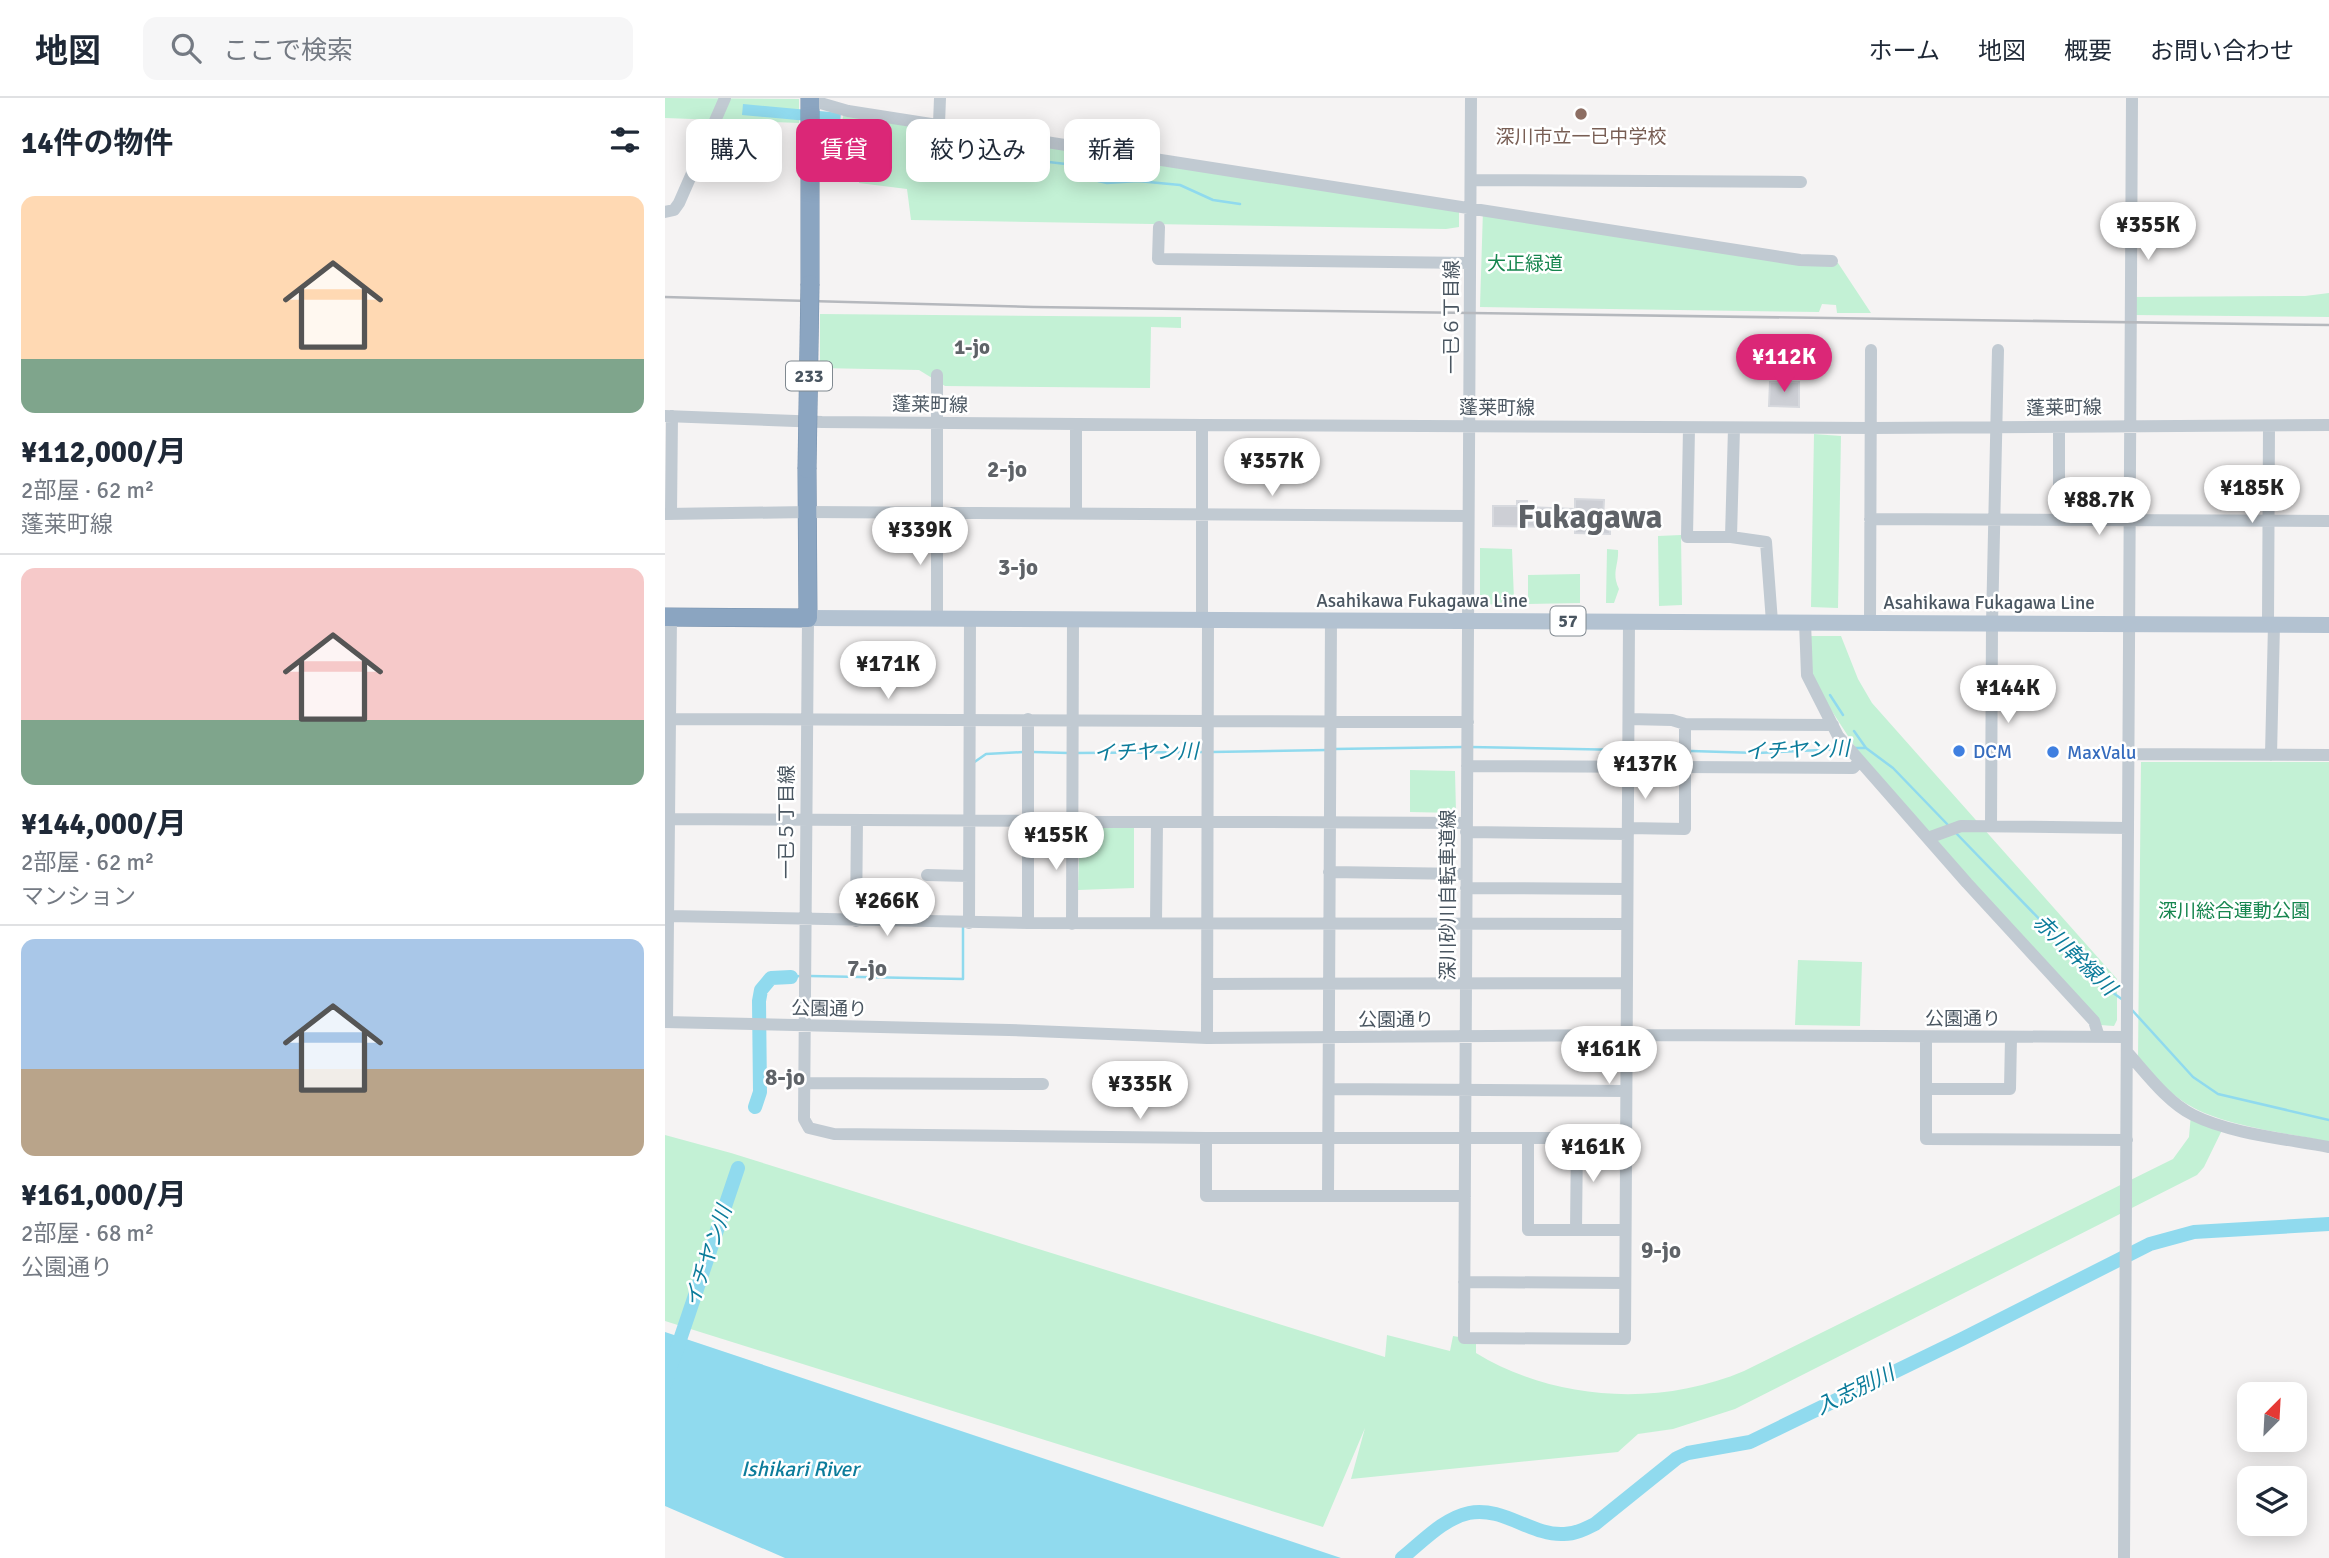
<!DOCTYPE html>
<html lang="ja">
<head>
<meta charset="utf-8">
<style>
  :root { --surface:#fff; --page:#f6f6f7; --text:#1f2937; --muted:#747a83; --line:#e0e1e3; --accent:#db2777 }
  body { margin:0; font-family:Signika,"Noto Sans JP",sans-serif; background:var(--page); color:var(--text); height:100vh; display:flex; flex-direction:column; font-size:26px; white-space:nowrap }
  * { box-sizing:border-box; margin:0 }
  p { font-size:23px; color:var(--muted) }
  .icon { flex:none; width:38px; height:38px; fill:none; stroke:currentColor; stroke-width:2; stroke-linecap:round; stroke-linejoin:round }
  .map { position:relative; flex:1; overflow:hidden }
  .side { display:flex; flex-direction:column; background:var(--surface); width:665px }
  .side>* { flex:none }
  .guide { position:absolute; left:21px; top:21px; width:665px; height:63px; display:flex; gap:14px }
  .needle { width:46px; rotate:24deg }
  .controls { position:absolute; left:1572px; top:1284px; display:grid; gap:14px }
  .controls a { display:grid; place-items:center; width:70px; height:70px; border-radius:14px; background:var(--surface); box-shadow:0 4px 18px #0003; font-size:35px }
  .price { position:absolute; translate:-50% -60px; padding:0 16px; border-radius:24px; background:#fff; color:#222; font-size:23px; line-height:46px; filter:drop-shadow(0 2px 4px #0008) }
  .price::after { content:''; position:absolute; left:50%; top:42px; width:21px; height:16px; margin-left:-10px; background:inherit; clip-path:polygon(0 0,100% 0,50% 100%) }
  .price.current { background:var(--accent); color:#fff }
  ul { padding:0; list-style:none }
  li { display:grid; align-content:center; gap:14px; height:371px; padding:0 21px }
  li+li { border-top:2px solid var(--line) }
  li span { display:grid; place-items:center; height:217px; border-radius:14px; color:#555 }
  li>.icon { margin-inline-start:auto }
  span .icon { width:126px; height:126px; fill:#fffc; stroke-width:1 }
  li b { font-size:30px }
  h2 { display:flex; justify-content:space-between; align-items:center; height:84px; padding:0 21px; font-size:30px }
  .pill { padding:0 24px; border-radius:14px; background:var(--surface); box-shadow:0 4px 18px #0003; font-size:24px; line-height:63px }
  .pill.current { background:var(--accent); color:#fff }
  header { display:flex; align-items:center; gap:42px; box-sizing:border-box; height:98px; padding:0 35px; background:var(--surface); border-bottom:2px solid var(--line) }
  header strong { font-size:33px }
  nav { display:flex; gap:38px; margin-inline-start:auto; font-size:24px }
  .search { width:490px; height:63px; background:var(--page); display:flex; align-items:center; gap:18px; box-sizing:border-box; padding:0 24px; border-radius:14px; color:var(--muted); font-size:26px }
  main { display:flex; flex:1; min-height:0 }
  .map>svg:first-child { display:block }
</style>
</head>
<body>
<header>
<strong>地図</strong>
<div class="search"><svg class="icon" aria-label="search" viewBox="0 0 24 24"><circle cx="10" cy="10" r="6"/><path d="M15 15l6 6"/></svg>ここで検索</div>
<nav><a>ホーム</a><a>地図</a><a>概要</a><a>お問い合わせ</a></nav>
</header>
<main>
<section class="side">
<h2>14件の物件<svg class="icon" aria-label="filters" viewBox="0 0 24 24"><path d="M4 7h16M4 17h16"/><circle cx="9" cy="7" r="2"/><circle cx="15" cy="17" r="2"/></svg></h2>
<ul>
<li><span style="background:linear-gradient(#ffd9b3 75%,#7fa58c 0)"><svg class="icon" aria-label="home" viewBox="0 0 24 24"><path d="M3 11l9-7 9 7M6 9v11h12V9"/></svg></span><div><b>¥112,000/月</b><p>2部屋 · 62 m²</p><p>蓬莱町線</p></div></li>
<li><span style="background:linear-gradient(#f6c9c9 70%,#7fa58c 0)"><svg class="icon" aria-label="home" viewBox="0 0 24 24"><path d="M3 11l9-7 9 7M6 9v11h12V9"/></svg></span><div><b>¥144,000/月</b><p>2部屋 · 62 m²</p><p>マンション</p></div></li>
<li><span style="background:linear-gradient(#a9c7e8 60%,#b9a48a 0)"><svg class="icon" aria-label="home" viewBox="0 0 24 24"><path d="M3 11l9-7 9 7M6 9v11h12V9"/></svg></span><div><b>¥161,000/月</b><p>2部屋 · 68 m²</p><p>公園通り</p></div></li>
</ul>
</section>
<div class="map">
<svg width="1664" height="1460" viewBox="0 0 1664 1460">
  <rect width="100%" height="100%" fill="#f5f3f3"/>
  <!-- green -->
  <path fill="#c3f1d5" d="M0,0l134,1v24l-134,-5z
    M179,15l615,95v19l-13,2 -535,-9 -4,-31 -48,-6 -2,-54 -16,-4z
    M818,112l315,52 40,1 33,50h-34l-1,-8 -14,-1 -3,8 -339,-5z
    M1664,195v24l-197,-2v-18l173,-1z
    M155,216l361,3v11l-30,-1 -1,61 -205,-2 -26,-16 -99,-2z
    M1149,336l27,2 -3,172 -27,-1z
    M1016,437l1,70 -23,1 -1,-70z
    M815,450l32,1 2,50 -4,6 -30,-1z
    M942,451l11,1c1,15 -7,23 1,39l-5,14h-8z
    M915,476v29l-52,1v-29z
    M1144,538h32l17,43 14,24 245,276v41l-3,6 -14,-1 -237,-266 -54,-83z
    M1476,664h188v380c-41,-9 -99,-15 -135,-34 -23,-12 -40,-31 -56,-50z
    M745,672l45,1 1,42 -46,-1z
    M415,729h54v61l-56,2z
    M1133,862l64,2 -2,64 -65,-1z
    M1526,1016l33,12 -20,41 -7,8 -462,234 -62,20 -35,5 -20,18 -267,27 14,-51 -42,99 -658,-206v-186l66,18 654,204 2,-22 63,16 3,-15 23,4v13c78,48 184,54 268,18l429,-212 16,-22z"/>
  <!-- water -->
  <path fill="#90daee" d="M78,6l98,9 -1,11 -98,-9z
    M0,1234l676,226h-556l-120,-52z"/>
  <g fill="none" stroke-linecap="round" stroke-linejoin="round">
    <!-- stream -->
    <path stroke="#90daee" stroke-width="2.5" d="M297,54l104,12 32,17 9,2 31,-2 42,4 33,15 27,4
      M1165,597l13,20
      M1189,633l12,17 27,20 55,57
      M805,649l155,3
      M1190,650h11
      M669,651l130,-2
      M966,652l50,1
      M1026,653l66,2 85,-4
      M368,654l35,1
      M547,654l115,-2
      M410,655l130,-1
      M308,665l13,-9 37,-2
      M1290,734l150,155 18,13
      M145,878l153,3v-54
      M126,879l9,-1
      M1467,912l61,67 25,17 111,26"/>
    <!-- river -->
    <path stroke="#90daee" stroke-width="14" d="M90,1009l5,-15 -1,-91 2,-11 10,-12 20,-1
      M0,1286l73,-216
      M737,1460c20,-16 42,-40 67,-45 34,-7 63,23 95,21 11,0 21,-5 31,-10l82,-66 11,-5 62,-11 212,-103 188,-95 44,-12 135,-8"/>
  </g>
  <!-- building -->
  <path fill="#cdcfd5" stroke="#d7d9de" stroke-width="2" d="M1105,284h29v25l-30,-1z
    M910,401l29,1 -1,19h7v15l-35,-1v-6l-82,-1v-20h24v-5h10v6l48,2z"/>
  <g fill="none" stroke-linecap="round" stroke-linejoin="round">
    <!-- highway casing -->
    <g stroke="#7690ad" stroke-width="19">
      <path id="highway" d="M145,0v186
        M0,519l143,1 -1,-149"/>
    </g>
    <!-- minor -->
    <path stroke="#c1cad2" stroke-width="12" d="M806,0l-7,1240 161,1 4,-718
      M145,2l38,11 952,149 32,1
      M274,26l1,-26
      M806,82l330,2
      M0,114l9,-2 5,-7 46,-105
      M494,129l-1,32 312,4
      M0,318l157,6 380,3 670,3 457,-3
      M1024,330l-2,109h44
      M1069,330l-3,109 35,5 6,80
      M0,416l143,-2 660,4
      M6,416l1,-98
      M411,416v-90
      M1205,421l459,2
      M1394,422v-93
      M143,520l-4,501 5,9 25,6 372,4h420
      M272,521v-244
      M537,521v-194
      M1140,524l2,53 31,61 129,147 127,138 5,16
      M1205,524l1,-272
      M1603,526l1,-198
      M0,621l803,3
      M363,621v204
      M964,621l43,1 13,4 148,1
      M1464,656l200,1
      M1606,657l3,-131
      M802,668l386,2 6,-6
      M0,721l801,4
      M1326,728l1,-202 6,-274
      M963,730l57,1v-105
      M801,734l162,2
      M1263,740l33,-12 167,2
      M664,774l137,2
      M262,777l42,1
      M801,790l161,1
      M3,818l360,7 599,1
      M191,823l1,-101
      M491,824l1,-100
      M304,825l1,-305
      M407,826l1,-305
      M542,886l420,-1
      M0,924l344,8 198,8 419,-3 500,2
      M2,924l4,-405
      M1261,939v102l201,1
      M542,940l1,-419
      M1462,954c19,21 40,50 66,63 38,19 94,24 136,32
      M139,985l239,1
      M664,991l297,2
      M1261,991h84l1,-52
      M541,1040v58h259
      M863,1040v92h97
      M663,1098l3,-576
      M911,1132l1,-92
      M799,1184l161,1
      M1459,1460l8,-1460"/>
    <!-- major -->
    <path stroke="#b3c2d1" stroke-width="16" d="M143,520l1521,7"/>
    <!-- highway -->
    <use href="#highway" stroke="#8ba5c1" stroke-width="18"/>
    <!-- rail -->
    <path stroke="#b5b8bd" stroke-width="2.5" d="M0,199l368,10 1296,18"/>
    <!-- highway-bridge casing -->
    <g stroke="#7690ad" stroke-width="19" stroke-linecap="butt">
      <path id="highway-bridge" d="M142,371l3,-185"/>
    </g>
    <!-- highway-bridge -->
    <use href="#highway-bridge" stroke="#8ba5c1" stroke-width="18"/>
  </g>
  <!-- markers -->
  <circle fill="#8d6e63" stroke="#fff" stroke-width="2.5" cx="916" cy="16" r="7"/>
  <g fill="#3f7fe0" stroke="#fff" stroke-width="2.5">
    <circle cx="1294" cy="653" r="7"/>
    <circle cx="1388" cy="654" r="7"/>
  </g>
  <g text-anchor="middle" stroke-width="5" stroke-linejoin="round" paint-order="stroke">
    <!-- shield labels -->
    <g fill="#fff" stroke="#808990" stroke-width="2">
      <rect x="121" y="263.5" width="46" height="29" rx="5"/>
      <rect x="885.5" y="508.5" width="35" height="29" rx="5"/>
    </g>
    <g font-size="18" font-weight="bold" fill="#4a5661">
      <text x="144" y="284">233</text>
      <text x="903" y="529">57</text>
    </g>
    <!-- education labels -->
    <g font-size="19" fill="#785e54" stroke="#fff">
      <text x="916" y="45">深川市立一已中学校</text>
    </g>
    <!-- park labels -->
    <g font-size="19" fill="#17864f" stroke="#fff">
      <text x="860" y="172">大正緑道</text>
      <text x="1569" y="819">深川総合運動公園</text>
    </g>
    <!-- street labels -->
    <g font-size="19" fill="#4a5661" stroke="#fff">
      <text transform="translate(786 219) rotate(-90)" y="7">一已６丁目線</text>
      <text transform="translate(265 306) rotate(1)" y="7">蓬莱町線</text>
      <text x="832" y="316">蓬莱町線</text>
      <text transform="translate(1399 309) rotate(-1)" y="7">蓬莱町線</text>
      <text x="757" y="509">Asahikawa Fukagawa Line</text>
      <text x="1324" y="511">Asahikawa Fukagawa Line</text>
      <text transform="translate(121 724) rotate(-90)" y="7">一已５丁目線</text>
      <text transform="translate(782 797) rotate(-90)" y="7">深川砂川自転車道線</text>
      <text transform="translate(164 910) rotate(1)" y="7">公園通り</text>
      <text x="1298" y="927">公園通り</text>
      <text x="731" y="928">公園通り</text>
    </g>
    <!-- shop labels -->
    <g font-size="19" fill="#366cbe" stroke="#fff" text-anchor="start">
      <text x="1308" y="660">DCM</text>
      <text x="1402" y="661">MaxValu</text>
    </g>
    <!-- neighbourhood labels -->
    <g font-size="21" font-weight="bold" fill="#5f6368" stroke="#fff">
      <text x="307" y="256">1-jo</text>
    </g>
    <!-- water labels -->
    <g font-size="21" font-style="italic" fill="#0c7c9b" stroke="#fff">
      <text transform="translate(1132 652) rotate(-2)" y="7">イチヤン川</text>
      <text transform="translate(481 654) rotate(-1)" y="7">イチヤン川</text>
      <text transform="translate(1410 857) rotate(44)" y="7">赤川幹線川</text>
      <text transform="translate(43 1158) rotate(-71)" y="7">イチヤン川</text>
      <text transform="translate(1190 1292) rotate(-26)" y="7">入志別川</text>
      <text x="135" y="1378">Ishikari River</text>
    </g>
    <!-- quarter labels -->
    <g font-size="23" font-weight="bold" fill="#5f6368" stroke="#fff">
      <text x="342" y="379">2-jo</text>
      <text x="353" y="477">3-jo</text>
      <text x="202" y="878">7-jo</text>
      <text x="120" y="987">8-jo</text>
      <text x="996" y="1160">9-jo</text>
    </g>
    <!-- town labels -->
    <g font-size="33" font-weight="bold" fill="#5f6368" stroke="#fff">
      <text x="925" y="430">Fukagawa</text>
    </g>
  </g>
</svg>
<div class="controls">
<a><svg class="needle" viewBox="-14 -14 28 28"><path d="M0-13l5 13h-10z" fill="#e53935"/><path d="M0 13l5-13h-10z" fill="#747a83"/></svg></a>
<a><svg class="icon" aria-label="layers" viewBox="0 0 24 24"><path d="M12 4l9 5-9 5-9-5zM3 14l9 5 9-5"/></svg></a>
</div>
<b class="price" style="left:1483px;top:164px">¥355K</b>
<b class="price current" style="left:1119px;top:296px">¥112K</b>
<b class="price" style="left:607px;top:400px">¥357K</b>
<b class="price" style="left:1587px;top:427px">¥185K</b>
<b class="price" style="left:1434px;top:439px">¥88.7K</b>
<b class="price" style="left:255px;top:469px">¥339K</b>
<b class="price" style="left:223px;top:603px">¥171K</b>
<b class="price" style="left:1343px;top:627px">¥144K</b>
<b class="price" style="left:980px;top:703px">¥137K</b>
<b class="price" style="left:391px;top:774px">¥155K</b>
<b class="price" style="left:222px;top:840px">¥266K</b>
<b class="price" style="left:944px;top:988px">¥161K</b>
<b class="price" style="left:475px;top:1023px">¥335K</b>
<b class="price" style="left:928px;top:1086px">¥161K</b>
<div class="guide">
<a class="pill">購入</a>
<a class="pill current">賃貸</a>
<a class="pill">絞り込み</a>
<a class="pill">新着</a>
</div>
</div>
</main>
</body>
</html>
